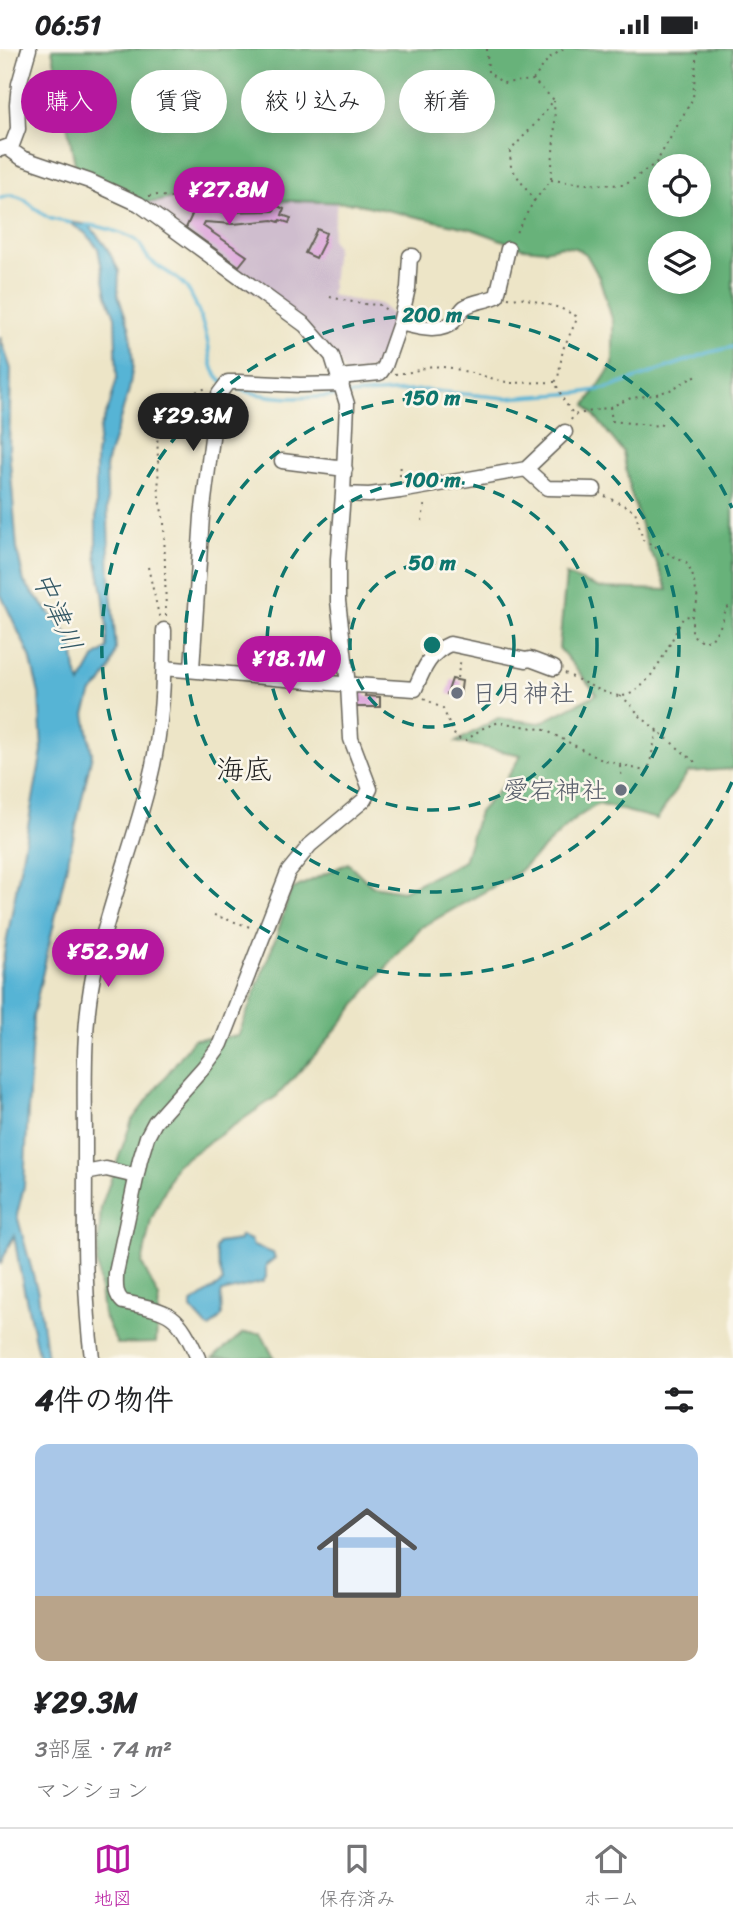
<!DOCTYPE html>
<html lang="ja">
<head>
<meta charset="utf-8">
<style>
  :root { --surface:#fff; --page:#f6f6f6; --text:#202124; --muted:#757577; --line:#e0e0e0; --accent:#b5179e }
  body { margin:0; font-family:Sriracha,"Klee One",sans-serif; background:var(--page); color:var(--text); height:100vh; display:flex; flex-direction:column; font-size:26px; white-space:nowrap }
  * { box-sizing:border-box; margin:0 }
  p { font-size:23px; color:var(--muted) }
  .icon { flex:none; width:38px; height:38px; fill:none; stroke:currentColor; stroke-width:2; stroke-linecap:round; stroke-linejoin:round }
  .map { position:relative; height:1309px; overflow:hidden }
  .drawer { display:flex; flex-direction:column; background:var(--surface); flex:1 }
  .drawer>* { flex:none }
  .guide { position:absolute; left:21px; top:21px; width:691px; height:63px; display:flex; gap:14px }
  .fabs { position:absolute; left:648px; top:105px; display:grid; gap:14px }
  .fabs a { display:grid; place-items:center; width:63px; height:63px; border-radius:50%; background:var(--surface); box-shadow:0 4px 18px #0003; font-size:35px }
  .price { position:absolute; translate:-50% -60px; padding:0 16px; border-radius:24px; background:var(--accent); color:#fff; font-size:23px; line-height:46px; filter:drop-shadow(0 2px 4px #0008) }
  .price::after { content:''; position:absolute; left:50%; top:42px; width:21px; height:16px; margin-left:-10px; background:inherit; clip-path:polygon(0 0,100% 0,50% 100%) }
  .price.on { background:#222; color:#fff }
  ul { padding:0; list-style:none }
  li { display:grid; align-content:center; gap:14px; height:371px; padding:0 35px }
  li span { display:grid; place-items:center; height:217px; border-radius:14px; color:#555 }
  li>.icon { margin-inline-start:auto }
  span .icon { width:126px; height:126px; fill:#fffc; stroke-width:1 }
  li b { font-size:30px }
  h2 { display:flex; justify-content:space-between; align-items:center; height:84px; padding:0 35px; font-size:30px }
  .chip { padding:0 24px; border-radius:32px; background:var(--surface); box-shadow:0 4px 18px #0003; font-size:24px; line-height:63px }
  .chip.on { background:var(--accent); color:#fff }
  .status { display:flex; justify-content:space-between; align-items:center; height:49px; padding:0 35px; background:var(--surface); direction:ltr }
  .status svg { height:19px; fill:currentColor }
  .menu { display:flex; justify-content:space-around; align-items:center; height:98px; border-top:2px solid var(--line); background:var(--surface); font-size:19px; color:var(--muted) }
  .menu a { display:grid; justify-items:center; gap:4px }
  .menu .on { color:var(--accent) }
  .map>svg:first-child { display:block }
</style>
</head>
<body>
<div class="status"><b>06:51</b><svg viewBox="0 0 49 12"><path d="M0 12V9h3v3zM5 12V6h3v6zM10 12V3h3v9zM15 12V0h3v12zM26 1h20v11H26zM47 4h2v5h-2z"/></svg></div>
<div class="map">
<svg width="733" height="1309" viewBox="0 0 733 1309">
  <rect width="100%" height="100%" fill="#fbf7ec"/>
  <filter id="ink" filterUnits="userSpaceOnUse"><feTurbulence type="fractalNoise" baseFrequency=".0143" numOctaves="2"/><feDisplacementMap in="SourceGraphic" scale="14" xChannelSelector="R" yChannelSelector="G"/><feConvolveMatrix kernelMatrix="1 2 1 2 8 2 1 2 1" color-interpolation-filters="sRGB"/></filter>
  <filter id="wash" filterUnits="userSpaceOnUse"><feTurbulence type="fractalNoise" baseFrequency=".00686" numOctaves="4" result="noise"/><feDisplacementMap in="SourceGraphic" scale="28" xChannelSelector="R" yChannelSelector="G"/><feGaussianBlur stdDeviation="1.57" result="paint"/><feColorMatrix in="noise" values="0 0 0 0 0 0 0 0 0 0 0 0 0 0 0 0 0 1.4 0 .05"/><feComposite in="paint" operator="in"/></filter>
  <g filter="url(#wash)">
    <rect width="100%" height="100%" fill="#ede5c7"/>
    <!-- industrial -->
    <path fill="#cfbdce" d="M340,138l-9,52 5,7 -5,49 33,8 7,-1 9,2 11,10 7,2 -17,51 -35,8 -9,-17 -215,-169z"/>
    <!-- forest -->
    <path fill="#68b27a" stroke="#42674b" stroke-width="2" fill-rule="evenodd" d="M52,0h681v720l-45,3 -31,47 -59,-15 -23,15 -59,55 -94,53 -45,51 -55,69 -45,49 -101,69 -25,55 -9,44 17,34 -3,45 -39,1 -14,-30 -6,-50 4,-57 31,-87 62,-81 44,-3 38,-99 15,-47 57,-27 24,23 31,5 61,-30 15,-49 22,-24 20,-33 -65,-13 42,-24 42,5 57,-29 -38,-46 7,-73 34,13 68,2 -12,-29 -7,-10 -19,-61 -7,-38 -37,-47 27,-41v-42l-14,-45 -13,-23 -11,-6 -13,-2 -17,4 -22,-2 -51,-19 -118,-26 -178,-6 -20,5h-21l-51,-27 -9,-11zM660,117h38v39h-38zM660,194h38v39h-38z
      M243,1284h18l13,25h-61z"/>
    <!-- water -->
    <path fill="#57b4d5" stroke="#3a6878" stroke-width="2" d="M68,173l21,3 18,23 12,23 -1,24 12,34 3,36 -4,25 -23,75 4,113 6,71 -5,19 -10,16 -9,8 -7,22 7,40 -59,262 -9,170 -7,29 21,78 9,65h-8l-19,-87 -6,-36 -14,30v-289l42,-225 -3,-57 -9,-38 -30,-63v-256l11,32 -2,80 8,100 7,33 48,58 4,31 4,13 15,-27 12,-8v-21l-3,-29 -8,-44v-99l4,-28 9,-21 8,-29 -2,-61 -8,-22 -9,-47 -13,-15z
      M240,1187l11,4 2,6 20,7 2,5 -9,7v12l-3,5 -41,10 -1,4 1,20 -12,12 -3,-1 -16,-18v-5l32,-22 -8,-33 3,-6 21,-3z"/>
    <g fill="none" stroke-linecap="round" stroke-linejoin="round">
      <!-- stream -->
      <path stroke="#57b4d5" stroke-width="3.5" d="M0,149c26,-8 30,11 49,20 6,3 16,3 22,5
        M86,176c12,0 41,9 51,16 5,4 7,13 12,18 13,12 32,18 41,34 8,14 13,30 17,46 4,14 2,35 17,43
        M237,339c33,13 68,10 103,8
        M348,346l76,-5 82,8 73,-5 30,-5 102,-36 22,-5"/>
    </g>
    <g id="blocks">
      <!-- building -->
      <path fill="#dea7dc" d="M276,156l8,4 -2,6 9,3 -2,5 -9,-3 -1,2 -6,-2 -40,4 -28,-2 -2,4 44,30 -8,10 -53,-38 9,-20 22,4 57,-1z
        M317,180l9,4 -3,8 1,1 -8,16 -11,-5z
        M452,630l10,2 -2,15 -13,-2z
        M355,642h11l-1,5 15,1v10h-26z"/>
    </g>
  </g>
  <g filter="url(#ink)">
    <use href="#blocks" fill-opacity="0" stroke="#656258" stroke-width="2"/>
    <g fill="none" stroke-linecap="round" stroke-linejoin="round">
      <!-- minor casing -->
      <g stroke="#656258" stroke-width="17">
        <path id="minor" d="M8,99l14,10 67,23 50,23 166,121 27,31 15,48 -4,90 -5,65v42l10,84 3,54 19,50 -6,11 -54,45 -22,27 -67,172 -17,23 -49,55 -8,15 -7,23 -24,113c0,12 -2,20 7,29 49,10 54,10 75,56
          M1,100l11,-4 6,-16 -1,-25 2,-20 10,-35
          M400,274l8,-35 2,-32h3
          M339,328l41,-4 5,-7 15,-43c17,4 40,12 54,-2 4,-4 6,-10 11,-14 9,-6 22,-6 32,-11l11,-47
          M282,412l63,8
          M526,420l21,19 47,1
          M343,445l26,1 31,-4 126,-22 39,-37
          M164,619l177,16 74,5c8,-19 15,-37 35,-45l76,16 4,-1 24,9
          M192,620l10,-153 12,-94 5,-28 9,-12h10l62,3 42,-1
          M85,1124l21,-4 30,7
          M92,1309c-9,-70 -7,-141 -7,-212 0,-56 -3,-114 8,-169 14,-68 41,-132 57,-199 12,-48 14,-99 14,-148"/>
      </g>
      <!-- path -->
      <path stroke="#656258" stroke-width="2" stroke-dasharray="2 5" stroke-linecap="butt" d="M487,0l1,23 15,11 30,-3 21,20 -19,24 -25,27 1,16 23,34 -20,35
        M533,31l16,-22 15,-9
        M551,131l33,4 41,1 31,-22 37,-65 4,-49
        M149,147l9,-1 52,12 47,-3 26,-6
        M534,152l17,-21 4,-55 -1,-24
        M330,248l32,7 19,1 8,8
        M508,249l6,1 6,-2 40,11 16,8 1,3 -14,30 -5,29 -3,4 9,19 10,14
        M395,325l16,-2 21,-6 20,2 58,15 45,-1
        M610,358l2,14 48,5 4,-5
        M571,371l3,-5 36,-8 21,-9 22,-3 17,-5 29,-16
        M400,427l1,-13
        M605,447l30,15 8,29 43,23 6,10 6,27 -6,15v17l4,7 10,2 6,-2 10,-16 4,-15 7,-2
        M422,472l3,-20
        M148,518l12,53
        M166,567l-2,-95 -5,-22 -2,-73c7,-24 28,-31 50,-38
        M565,624c12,6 43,23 55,23 29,0 51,-56 63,-78l8,-3
        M457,629l4,-19
        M620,647l8,6 13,15 54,45
        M424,649l19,11 13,29 11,2 14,-11 18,-7 46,8 57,30 46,12 9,-42
        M620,717l2,13
        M214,866l39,13"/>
      <!-- minor -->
      <use href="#minor" stroke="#fff" stroke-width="14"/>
    </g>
  </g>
  <!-- distance rings -->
  <g fill="none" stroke="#0f766e" stroke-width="3.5" stroke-dasharray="12 9">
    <circle cx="432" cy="596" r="82"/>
    <circle cx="432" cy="596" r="165"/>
    <circle cx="432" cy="596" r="247"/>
    <path d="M732 733A330 330 0 1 1 732 459"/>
  </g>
  <!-- markers -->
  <g fill="#6b7280" stroke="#fbf7ec" stroke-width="2.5">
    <circle cx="457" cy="644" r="7"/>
    <circle cx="621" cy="741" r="7"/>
  </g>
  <g text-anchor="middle" stroke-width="5" stroke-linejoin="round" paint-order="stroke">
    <!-- worship labels -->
    <g font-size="26" fill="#5b616d" stroke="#fbf7ec" text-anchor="start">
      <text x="471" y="653">日月神社</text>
      <text x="607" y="750" text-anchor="end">愛宕神社</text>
    </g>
    <!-- water labels -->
    <g font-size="28" font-style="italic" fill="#345966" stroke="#fbf7ec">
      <text transform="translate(58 562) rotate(67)" y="10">中津川</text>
    </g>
    <!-- neighbourhood labels -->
    <g font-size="28" fill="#1c1c1c" stroke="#fbf7ec">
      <text x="244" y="730">海底</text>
    </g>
  </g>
  <circle cx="432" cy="596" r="10" fill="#0f766e" stroke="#fbf7ec" stroke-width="3.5"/>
  <g font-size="21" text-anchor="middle" font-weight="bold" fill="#0f766e" stroke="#fbf7ec" stroke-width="5" stroke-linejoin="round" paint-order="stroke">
    <text x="432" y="273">200 m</text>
    <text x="432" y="356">150 m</text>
    <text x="432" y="438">100 m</text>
    <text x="432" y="521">50 m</text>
  </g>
</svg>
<div class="fabs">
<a><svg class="icon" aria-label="locate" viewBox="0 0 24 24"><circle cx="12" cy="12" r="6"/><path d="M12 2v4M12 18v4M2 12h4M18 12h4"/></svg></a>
<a><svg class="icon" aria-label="layers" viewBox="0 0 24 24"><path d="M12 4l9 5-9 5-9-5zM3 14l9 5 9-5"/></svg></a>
</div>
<b class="price" style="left:229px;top:178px">¥27.8M</b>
<b class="price on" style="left:193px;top:404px">¥29.3M</b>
<b class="price" style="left:289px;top:647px">¥18.1M</b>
<b class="price" style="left:108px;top:940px">¥52.9M</b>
<div class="guide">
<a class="chip on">購入</a>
<a class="chip">賃貸</a>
<a class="chip">絞り込み</a>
<a class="chip">新着</a>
</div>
</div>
<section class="drawer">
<h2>4件の物件<svg class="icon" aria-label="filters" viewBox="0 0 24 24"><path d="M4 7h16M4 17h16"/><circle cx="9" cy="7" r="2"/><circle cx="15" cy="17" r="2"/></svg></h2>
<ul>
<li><span style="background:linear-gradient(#a9c7e8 70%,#b9a48a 0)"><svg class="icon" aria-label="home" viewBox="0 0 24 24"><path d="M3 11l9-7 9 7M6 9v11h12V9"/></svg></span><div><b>¥29.3M</b><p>3部屋 · 74 m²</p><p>マンション</p></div></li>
</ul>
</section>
<nav class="menu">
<a class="on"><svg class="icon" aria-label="map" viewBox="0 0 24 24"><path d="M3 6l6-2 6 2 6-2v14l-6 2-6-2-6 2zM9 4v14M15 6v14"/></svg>地図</a>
<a><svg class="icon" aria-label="saved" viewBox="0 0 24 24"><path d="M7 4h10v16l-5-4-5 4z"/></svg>保存済み</a>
<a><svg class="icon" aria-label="home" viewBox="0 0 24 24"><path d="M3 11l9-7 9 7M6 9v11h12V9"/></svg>ホーム</a>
</nav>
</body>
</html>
